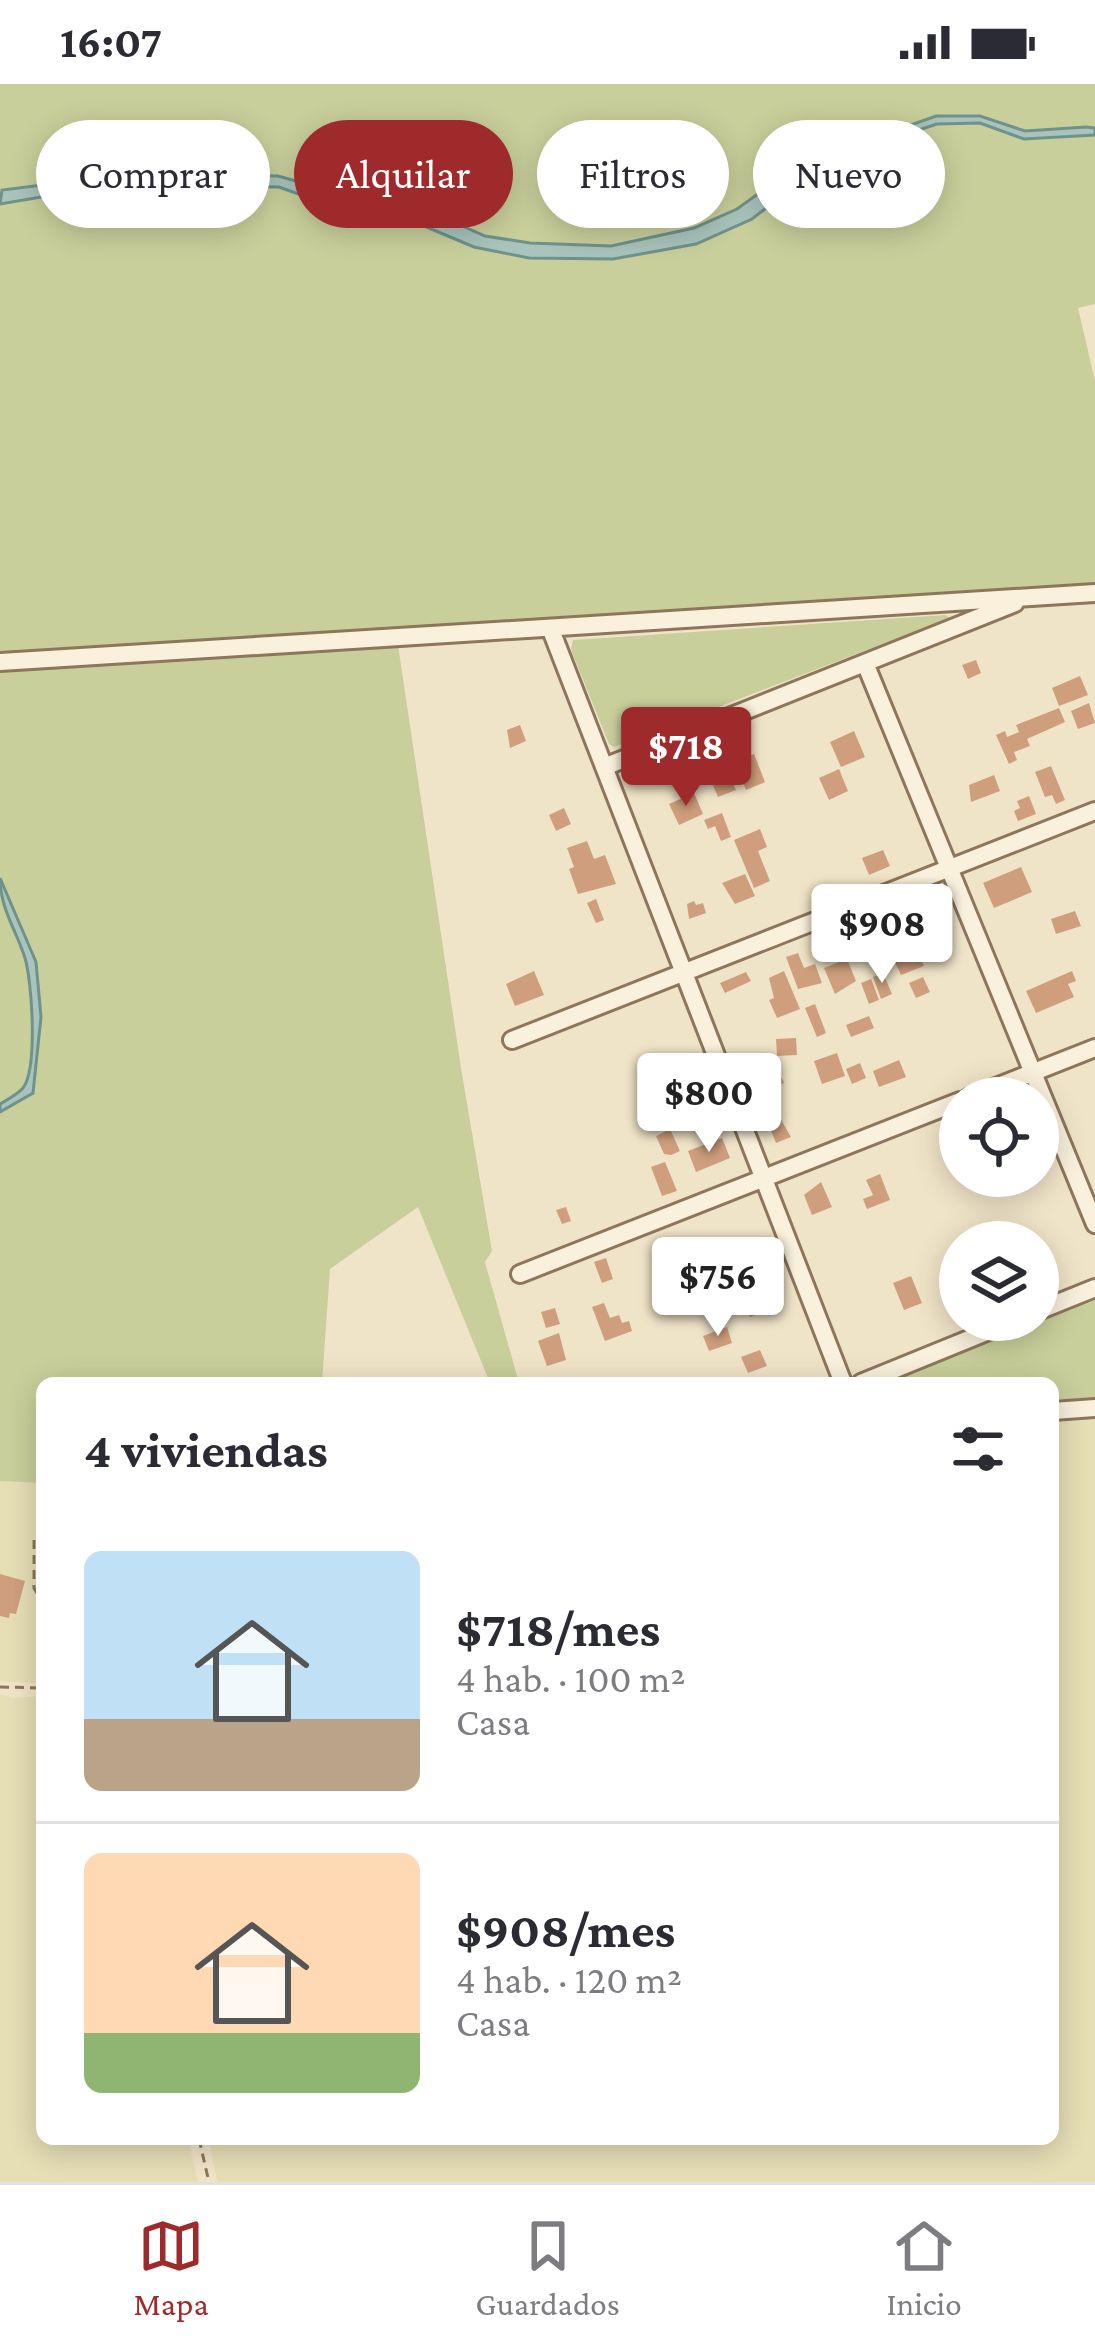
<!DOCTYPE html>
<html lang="es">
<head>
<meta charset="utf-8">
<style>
  :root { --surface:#fff; --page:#f2f2f3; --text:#2b2b33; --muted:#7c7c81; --line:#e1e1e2; --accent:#9e2a2b }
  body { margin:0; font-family:"Crimson Pro",serif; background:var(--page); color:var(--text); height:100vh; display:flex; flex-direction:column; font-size:45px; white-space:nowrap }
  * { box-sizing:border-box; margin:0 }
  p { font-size:39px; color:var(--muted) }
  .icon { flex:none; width:66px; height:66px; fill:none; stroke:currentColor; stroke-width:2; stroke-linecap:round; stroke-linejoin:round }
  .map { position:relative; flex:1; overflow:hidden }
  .details { position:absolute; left:36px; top:1293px; width:1023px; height:768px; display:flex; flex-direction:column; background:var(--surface); border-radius:18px; box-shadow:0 6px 30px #0003 }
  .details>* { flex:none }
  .banner { position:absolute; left:36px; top:36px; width:1023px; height:108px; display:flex; gap:24px }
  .controls { position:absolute; left:939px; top:993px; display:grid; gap:24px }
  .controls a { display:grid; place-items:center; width:120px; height:120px; border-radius:50%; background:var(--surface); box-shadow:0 6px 30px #0003; font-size:60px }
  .price { position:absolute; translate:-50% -102px; padding:0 27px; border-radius:12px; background:#fff; color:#222; font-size:39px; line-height:78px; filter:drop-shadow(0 3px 6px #0008) }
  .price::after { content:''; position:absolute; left:50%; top:72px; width:36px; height:27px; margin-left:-18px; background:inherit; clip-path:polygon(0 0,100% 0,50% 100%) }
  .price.active { background:var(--accent); color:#fff }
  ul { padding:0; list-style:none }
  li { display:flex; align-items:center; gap:36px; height:300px; padding:0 48px }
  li+li { border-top:3px solid var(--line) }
  li span { display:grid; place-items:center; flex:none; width:336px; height:240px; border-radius:18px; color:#555 }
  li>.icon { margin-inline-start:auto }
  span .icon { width:144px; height:144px; fill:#fffc; stroke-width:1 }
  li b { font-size:51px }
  h2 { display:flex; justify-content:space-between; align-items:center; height:144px; padding:0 48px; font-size:51px }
  .chip { padding:0 42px; border-radius:54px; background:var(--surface); box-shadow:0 6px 30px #0003; font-size:42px; line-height:108px }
  .chip.active { background:var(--accent); color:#fff }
  .status { display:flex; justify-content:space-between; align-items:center; height:84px; padding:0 60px; background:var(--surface); direction:ltr }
  .status svg { height:33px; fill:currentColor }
  .dock { display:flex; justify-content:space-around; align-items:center; height:168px; border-top:3px solid var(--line); background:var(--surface); font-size:33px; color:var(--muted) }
  .dock a { display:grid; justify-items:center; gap:6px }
  .dock .active { color:var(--accent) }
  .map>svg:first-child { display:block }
</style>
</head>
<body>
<div class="status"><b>16:07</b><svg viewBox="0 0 49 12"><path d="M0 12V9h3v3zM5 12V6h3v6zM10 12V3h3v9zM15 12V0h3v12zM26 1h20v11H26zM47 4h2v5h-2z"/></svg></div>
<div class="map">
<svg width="1095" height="2098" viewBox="0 0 1095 2098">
  <rect width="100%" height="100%" fill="#f0e4c8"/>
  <!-- farmland -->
  <path fill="#e6deb5" d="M1095,1331v767h-878l-8,-43h844v-722z
    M0,1397l42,2v198l-4,2 -38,-2z
    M0,1610l13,4 29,-2v443h146l10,43h-198z"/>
  <!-- green -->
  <path fill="#c9cf9b" d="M0,0h1095v220l-17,4 17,73v205l-1095,70z
    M945,531l5,3 -336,129 -5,-3 -38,-94 2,-10z
    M398,561l63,423 31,183 -7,11 34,121h-29l-72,-176 -88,62 -8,114h-280v100l-42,-2v-822z
    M1095,1214v100l-42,2v-17h-164z"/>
  <!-- water -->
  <path fill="#a9c4bc" stroke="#6f938a" stroke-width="3" d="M936,32h44l45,15 61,-4 9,1v7l-71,4 -44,-16 -43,1 -61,20 -71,34 -53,41 -56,25 -83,15 -84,-1 -55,-11 -57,-24 -85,-17 -53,-19 -167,-2 -112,19 2,-14 129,-16 147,2 65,18 72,11 70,31 45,7 81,3 83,-18 43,-19 61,-44z
    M0,794l36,84 5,55 -8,76 -33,19v-8c7,-4 18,-10 23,-16 15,-20 9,-106 2,-130 -9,-28 -25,-50 -25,-80z"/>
  <!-- building -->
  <path fill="#cf9f7d" d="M976,576l5,13 -13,6 -6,-14z
    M1080,592l8,19 -29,11 -7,-18z
    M1089,619l6,20 -17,6 -7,-18z
    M1059,624l6,14 -38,17 3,7 -16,6 3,8 -8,4 -13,-29 9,-4 2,6 12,-5 -3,-7z
    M520,641l6,16 -16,7 -3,-18z
    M854,647l11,26 -24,10 -11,-25z
    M719,666l17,40 -18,7 -17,-40z
    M754,670l11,28 -19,8 -11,-28z
    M1051,682l14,34 -9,4 -4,-9 -7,2 -10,-25z
    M839,685l9,22 -19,9 -10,-22z
    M994,691l6,16 -29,11 -2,-17z
    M694,709l9,21 -24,11 -10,-21z
    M1029,712l7,18 -18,7 -4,-10 6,-3 -3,-7z
    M564,724l7,16 -15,7 -7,-16z
    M722,729l9,24 -10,4 -6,-15 -7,3 -4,-9z
    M760,745l7,18 -9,4 12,30 -16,7 -20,-48z
    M587,757l7,18 11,-4 11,29 -38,10 -9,-25 5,-2 -7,-19z
    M883,766l7,16 -21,9 -7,-17z
    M1021,783l11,25 -38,16 -11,-25z
    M745,790l10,22 -20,8 -13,-21z
    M596,815l8,21 -8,3 -9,-20z
    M694,817l2,4 7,-2 3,10 -17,6 -2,-15z
    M1075,827l6,15 -25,8 -5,-15z
    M889,839l7,19 -17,7 -7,-19z
    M913,858l4,9 -20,8 -4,-9z
    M798,869l6,15 11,-4 7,19 -24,6 -12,-32z
    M918,869l6,13 -23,9 -6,-13z
    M847,875l9,22 -21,13 -11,-26z
    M534,887l10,24 -29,11 -9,-22z
    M784,887l16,38 -23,9 -8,-18 5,-2 -5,-20z
    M1072,887l4,10 -8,3 6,13 -38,16 -10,-22z
    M746,888l5,9 -26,12 -5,-10z
    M883,889l9,21 -11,5 -8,-22z
    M923,893l7,15 -14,6 -7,-15z
    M871,895l8,21 -10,4 -8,-21z
    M815,920l11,29 -9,4 -12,-29z
    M869,932l5,12 -23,9 -5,-12z
    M796,954l1,17 -20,1 -1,-17z
    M837,969l8,23 -23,8 -8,-23z
    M899,976l7,17 -27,10 -6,-16z
    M671,977l8,21 -21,9 -9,-21z
    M860,979l6,15 -14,6 -6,-15z
    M778,986l6,13 -28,12 -6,-15z
    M772,1020l19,33 -15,6 -14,-34z
    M670,1045l10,22 -9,4 -7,-1 -8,-18z
    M722,1054l8,20 -34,14 -8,-21z
    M665,1078l12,29 -15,5 -11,-29z
    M880,1090l10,26 -23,9 -4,-10 10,-4 -7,-15z
    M821,1098l11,25 -20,8 -8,-20z
    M566,1123l5,14 -9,3 -6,-14z
    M606,1174l7,21 -11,4 -8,-21z
    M911,1192l11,27 -18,7 -11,-27z
    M708,1198l6,13 -21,9 -6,-13z
    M767,1212l5,13 -22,8 -5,-12z
    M604,1219l6,15 9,-3 3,8 7,-2 3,10 -27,10 -13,-34z
    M555,1224l5,16 -14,4 -5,-16z
    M727,1243l5,16 -23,8 -6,-15z
    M559,1249l7,27 -19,6 -9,-25z
    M760,1266l7,16 -19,7 -7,-16z
    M0,1490l25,7 -9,33 -6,-1 -1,5 -9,-2z"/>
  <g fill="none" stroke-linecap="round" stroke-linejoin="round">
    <!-- minor casing -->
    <g stroke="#8d765c" stroke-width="22">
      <path id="minor" d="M551,546l292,753
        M0,578c365,-24 730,-44 1095,-69
        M865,579l230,561
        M604,683l411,-164
        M512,956l583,-229
        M968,1014l127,-50
        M520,1190l440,-173
        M1038,1227l57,-23
        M861,1299l155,-63
        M1053,1327l42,-3"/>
    </g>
    <!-- path -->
    <path stroke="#8d765c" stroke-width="3" stroke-dasharray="9 6" stroke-linecap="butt" d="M34,1456v48l8,14
      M0,1603l42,1
      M199,2055l10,43"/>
    <!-- minor -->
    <use href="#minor" stroke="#faf1dc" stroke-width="16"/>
  </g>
</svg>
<div class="controls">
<a><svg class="icon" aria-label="locate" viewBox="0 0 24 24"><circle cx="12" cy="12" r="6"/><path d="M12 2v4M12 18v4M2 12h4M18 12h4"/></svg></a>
<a><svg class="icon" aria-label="layers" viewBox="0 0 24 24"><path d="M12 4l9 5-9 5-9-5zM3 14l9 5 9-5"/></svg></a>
</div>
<b class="price active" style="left:686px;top:725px">$718</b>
<b class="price" style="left:882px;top:902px">$908</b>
<b class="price" style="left:709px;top:1071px">$800</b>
<b class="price" style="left:718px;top:1255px">$756</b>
<div class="banner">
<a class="chip">Comprar</a>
<a class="chip active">Alquilar</a>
<a class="chip">Filtros</a>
<a class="chip">Nuevo</a>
</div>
<section class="details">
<h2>4 viviendas<svg class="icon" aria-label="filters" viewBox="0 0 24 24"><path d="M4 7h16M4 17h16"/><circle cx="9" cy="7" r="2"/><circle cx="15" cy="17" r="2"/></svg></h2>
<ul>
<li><span style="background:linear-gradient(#bfe0f5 70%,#b9a48a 0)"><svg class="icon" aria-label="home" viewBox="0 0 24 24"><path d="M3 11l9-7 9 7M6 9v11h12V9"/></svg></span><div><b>$718/mes</b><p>4 hab. · 100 m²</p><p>Casa</p></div></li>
<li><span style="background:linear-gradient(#ffd9b3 75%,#8fb573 0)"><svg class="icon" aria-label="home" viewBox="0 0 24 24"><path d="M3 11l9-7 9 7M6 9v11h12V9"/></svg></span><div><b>$908/mes</b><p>4 hab. · 120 m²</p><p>Casa</p></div></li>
</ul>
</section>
</div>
<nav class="dock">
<a class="active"><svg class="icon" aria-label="map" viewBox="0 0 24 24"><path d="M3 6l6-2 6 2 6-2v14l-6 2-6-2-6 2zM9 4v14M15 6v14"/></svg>Mapa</a>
<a><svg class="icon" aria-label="saved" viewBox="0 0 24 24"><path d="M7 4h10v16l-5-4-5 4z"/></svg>Guardados</a>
<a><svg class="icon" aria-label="home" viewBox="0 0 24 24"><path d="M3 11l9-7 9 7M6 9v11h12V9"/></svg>Inicio</a>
</nav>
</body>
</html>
